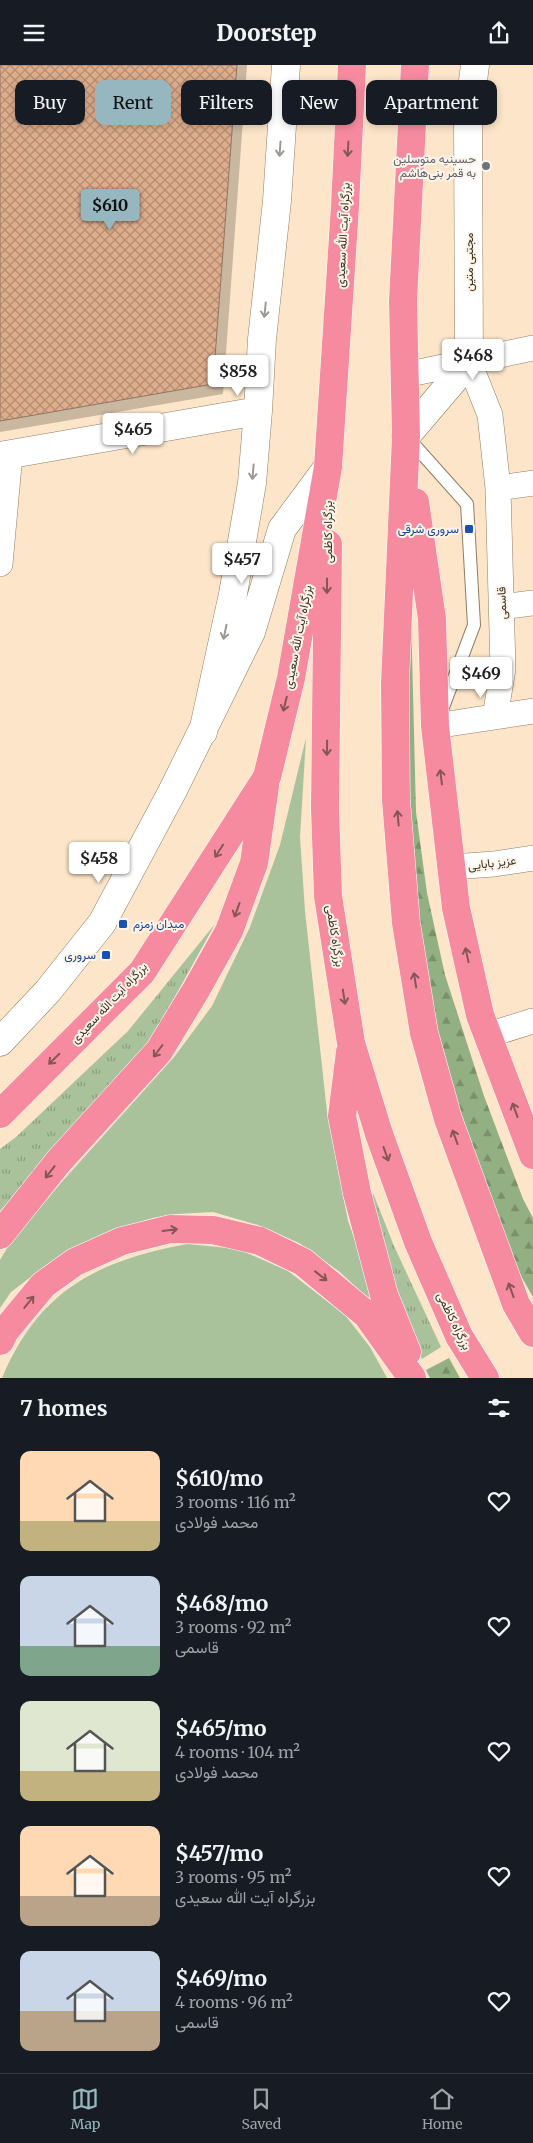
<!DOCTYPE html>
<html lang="en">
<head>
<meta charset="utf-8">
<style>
  :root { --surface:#171b24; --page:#20242c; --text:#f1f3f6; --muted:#9ea1a6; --line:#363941; --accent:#96b7bf }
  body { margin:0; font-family:Merriweather,Vazirmatn,serif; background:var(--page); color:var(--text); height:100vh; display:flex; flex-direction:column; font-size:19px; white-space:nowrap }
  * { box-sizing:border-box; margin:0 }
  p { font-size:16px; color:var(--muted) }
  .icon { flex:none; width:28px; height:28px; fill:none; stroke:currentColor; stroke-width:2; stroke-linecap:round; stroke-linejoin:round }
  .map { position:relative; height:1313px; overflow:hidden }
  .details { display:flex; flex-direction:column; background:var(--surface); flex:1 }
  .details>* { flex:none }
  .hud { position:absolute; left:15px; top:15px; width:504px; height:45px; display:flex; gap:10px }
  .price { position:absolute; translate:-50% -42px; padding:0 11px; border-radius:5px; background:#fff; color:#222; font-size:16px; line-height:32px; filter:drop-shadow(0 1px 2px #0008) }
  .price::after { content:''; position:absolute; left:50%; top:30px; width:15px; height:11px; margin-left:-8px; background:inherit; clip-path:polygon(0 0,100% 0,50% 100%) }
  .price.selected { background:var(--accent); color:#111 }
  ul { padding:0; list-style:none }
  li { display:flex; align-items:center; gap:15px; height:125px; padding:0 20px }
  li span { display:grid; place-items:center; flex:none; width:140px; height:100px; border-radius:10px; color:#555 }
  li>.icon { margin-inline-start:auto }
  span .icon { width:60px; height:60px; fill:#fffc; stroke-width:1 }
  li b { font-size:21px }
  h2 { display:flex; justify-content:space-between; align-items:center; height:60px; padding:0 20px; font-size:21px }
  .tag { padding:0 18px; border-radius:10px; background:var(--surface); box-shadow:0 2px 8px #0003; font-size:18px; line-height:45px }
  .tag.selected { background:var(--accent); color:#111 }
  header { display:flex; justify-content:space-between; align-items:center; height:65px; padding:0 20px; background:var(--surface); font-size:22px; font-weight:800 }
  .dock { display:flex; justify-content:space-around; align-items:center; height:70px; border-top:1px solid var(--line); background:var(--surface); font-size:14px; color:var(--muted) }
  .dock a { display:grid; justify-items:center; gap:2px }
  .dock .selected { color:var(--accent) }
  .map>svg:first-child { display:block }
</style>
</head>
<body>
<header><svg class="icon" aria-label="menu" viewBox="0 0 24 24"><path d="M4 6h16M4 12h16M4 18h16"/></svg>Doorstep<svg class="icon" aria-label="share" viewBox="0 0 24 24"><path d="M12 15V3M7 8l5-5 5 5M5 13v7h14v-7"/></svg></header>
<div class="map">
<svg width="533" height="1313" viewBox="0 0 533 1313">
  <defs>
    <pattern id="grass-tufts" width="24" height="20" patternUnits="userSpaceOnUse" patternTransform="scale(1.25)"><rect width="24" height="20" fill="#a9c29b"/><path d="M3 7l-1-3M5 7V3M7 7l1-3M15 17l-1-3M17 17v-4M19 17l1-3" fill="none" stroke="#8b9e7e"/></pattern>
    <pattern id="forest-firs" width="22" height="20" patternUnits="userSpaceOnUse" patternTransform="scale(1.25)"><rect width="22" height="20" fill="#93b082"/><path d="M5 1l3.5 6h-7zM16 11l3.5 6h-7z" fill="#79906a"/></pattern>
    <pattern id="building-cross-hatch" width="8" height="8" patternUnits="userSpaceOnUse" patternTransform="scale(1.25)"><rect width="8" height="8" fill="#ddad8c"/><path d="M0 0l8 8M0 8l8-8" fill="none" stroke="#b48d72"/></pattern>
  </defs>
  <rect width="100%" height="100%" fill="#fce5c9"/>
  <!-- grass -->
  <path fill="url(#grass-tufts)" d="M215,859l-71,129 -144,158v-62l16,-12 112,-106z
    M373,1128l21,53 47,101 -19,12 -18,-39 -31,-101z"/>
  <!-- forest -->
  <path fill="url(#forest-firs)" d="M411,549l5,198 11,81 18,82 39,121 39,103 10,19v79l-21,-37 -80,-226 -30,-268z
    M449,1293l11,20h-30l-4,-8z"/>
  <!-- garden -->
  <path fill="#a9c29b" d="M306,673l-6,99 5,74 22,201 21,109 33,90 -41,-39 -41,-29 -41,-18 -45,-13 -36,2 -24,4 -37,11 -76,41 -29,22 -11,16v-48l9,-15 51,-61 115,-128 37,-50 38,-79 30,-82z
    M187,1179l51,5 50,22 57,44 25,32 17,31h-385c37,-88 95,-117 185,-134z"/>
  <!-- shadow -->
  <path fill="#0003" d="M0,0h247l-24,329 -223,38z"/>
  <!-- building -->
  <path fill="url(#building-cross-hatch)" stroke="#917562" d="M0,0h237l-24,319 -213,37z"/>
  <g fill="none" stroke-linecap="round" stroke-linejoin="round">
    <!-- service casing -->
    <g stroke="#927d63" stroke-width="14">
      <path id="service" d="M408,373l59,66 7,121 -32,85"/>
    </g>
    <!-- minor casing -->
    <g stroke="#927d63" stroke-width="26">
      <path id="minor" d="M469,297l21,53 8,73 5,181 -8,48
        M405,310l128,-27
        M498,423l35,-5
        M0,499l10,-110
        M502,542l31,-4
        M435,661l98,-15
        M452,802l42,-3 39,-6
        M488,970l45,-14"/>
    </g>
    <!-- tertiary casing -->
    <g stroke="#927d63" stroke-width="29">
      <path id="tertiary" d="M406,371l63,-74 -1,-242 7,-55
        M0,391l258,-45
        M203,667l30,-138 19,-111 6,-72 4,-72 15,-138 9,-136
        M0,977l48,-51 54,-68 70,-131 79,-160 31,-103 46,-62"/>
    </g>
    <!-- trunk casing -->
    <g stroke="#fff" stroke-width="29">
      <path id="trunk" d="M415,0l-12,236 3,135 -11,247 1,117 10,123 18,110 24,86 68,185 17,29
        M415,437l17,117 3,107 21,182 24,107 53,140
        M328,479l-3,264 3,88 23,147 28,91 39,108 41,94 26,42
        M350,987l-8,64 15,77 27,102 23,57
        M0,1049l142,-142 125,-195 24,-99 37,-211 17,-261 7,-141
        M0,1170l59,-74 100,-110 37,-61 33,-59 25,-68 11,-77
        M0,1276l5,-10 38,-46 32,-23 47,-21 48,-12 43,1 47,11 43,21 64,53 45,63"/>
    </g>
    <!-- service -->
    <use href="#service" stroke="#fff" stroke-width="12"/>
    <!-- minor -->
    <use href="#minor" stroke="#fff" stroke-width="25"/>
    <!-- tertiary -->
    <use href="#tertiary" stroke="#fff" stroke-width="28"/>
    <!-- trunk -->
    <use href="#trunk" stroke="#f68ba0" stroke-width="28"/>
  </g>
  <!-- one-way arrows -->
  <defs><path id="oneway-shaft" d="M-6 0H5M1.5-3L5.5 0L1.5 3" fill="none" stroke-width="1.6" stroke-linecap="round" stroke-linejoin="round" transform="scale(1.25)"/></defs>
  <g stroke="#9d9893">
    <use href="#oneway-shaft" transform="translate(280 84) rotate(94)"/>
    <use href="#oneway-shaft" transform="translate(265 245) rotate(96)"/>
    <use href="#oneway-shaft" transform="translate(253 407) rotate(95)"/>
    <use href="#oneway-shaft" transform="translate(225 567) rotate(102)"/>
  </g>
  <g stroke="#865657">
    <use href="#oneway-shaft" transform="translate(348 84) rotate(93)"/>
    <use href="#oneway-shaft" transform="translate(327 521) rotate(90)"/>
    <use href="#oneway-shaft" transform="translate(285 639) rotate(104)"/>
    <use href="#oneway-shaft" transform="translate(327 683) rotate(91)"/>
    <use href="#oneway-shaft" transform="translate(441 712) rotate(-97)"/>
    <use href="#oneway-shaft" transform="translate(398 753) rotate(-95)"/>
    <use href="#oneway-shaft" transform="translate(219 786) rotate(123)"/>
    <use href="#oneway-shaft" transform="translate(237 845) rotate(110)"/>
    <use href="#oneway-shaft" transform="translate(467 890) rotate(-102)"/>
    <use href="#oneway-shaft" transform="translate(415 915) rotate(-99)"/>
    <use href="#oneway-shaft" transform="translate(344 932) rotate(81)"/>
    <use href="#oneway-shaft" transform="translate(158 986) rotate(127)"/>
    <use href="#oneway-shaft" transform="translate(54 994) rotate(135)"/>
    <use href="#oneway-shaft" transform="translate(515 1045) rotate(-110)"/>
    <use href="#oneway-shaft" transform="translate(455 1072) rotate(-110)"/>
    <use href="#oneway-shaft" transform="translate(386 1089) rotate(70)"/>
    <use href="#oneway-shaft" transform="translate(50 1107) rotate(128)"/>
    <use href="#oneway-shaft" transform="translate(170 1165) rotate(-7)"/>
    <use href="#oneway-shaft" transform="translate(321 1211) rotate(38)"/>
    <use href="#oneway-shaft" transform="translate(511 1225) rotate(-110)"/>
    <use href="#oneway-shaft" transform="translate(29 1237) rotate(-51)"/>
  </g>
  <!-- markers -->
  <circle fill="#6b7280" stroke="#fef5e9" stroke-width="2" cx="486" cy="101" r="5"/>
  <g fill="#1a4fb4" stroke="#fef5e9" stroke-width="2">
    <rect x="464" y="459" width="10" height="10" rx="2.5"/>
    <rect x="118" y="854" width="10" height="10" rx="2.5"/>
    <rect x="101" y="885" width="10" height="10" rx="2.5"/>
  </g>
  <g text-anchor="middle" stroke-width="4" stroke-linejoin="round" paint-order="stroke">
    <!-- worship labels -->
    <g font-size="12" fill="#5b616d" stroke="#fef5e9" text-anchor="end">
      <text x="476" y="98">حسینیه متوسلین<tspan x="476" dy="14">به قمر بنی‌هاشم</tspan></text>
    </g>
    <!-- street labels -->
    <g font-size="12" fill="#3b3227" stroke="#fef5e9">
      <text transform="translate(343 170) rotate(-87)" y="4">بزرگراه آیت الله سعیدی</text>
      <text transform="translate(469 197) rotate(-90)" y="4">مجتبی متین</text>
      <text transform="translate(328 467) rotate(-90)" y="4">بزرگراه کاظمی</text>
      <text transform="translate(502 538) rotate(-92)" y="4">قاسمی</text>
      <text transform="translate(298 572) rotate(-79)" y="4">بزرگراه آیت الله سعیدی</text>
      <text transform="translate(492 798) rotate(-7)" y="4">عزیز بابایی</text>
      <text transform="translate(335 871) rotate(81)" y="4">بزرگراه کاظمی</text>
      <text transform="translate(109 938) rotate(-47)" y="4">بزرگراه آیت الله سعیدی</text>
      <text transform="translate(454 1256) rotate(64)" y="4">بزرگراه کاظمی</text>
    </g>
    <!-- transit labels -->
    <g font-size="12" fill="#164399" stroke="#fef5e9" text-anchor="end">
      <text x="459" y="468">سروری شرقی</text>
      <text x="133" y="863" text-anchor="start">میدان زمزم</text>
      <text x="96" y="894">سروری</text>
    </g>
  </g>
</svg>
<b class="price selected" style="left:110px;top:166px">$610</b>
<b class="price" style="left:473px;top:316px">$468</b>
<b class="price" style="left:238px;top:332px">$858</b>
<b class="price" style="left:133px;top:390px">$465</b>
<b class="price" style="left:242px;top:520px">$457</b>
<b class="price" style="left:481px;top:634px">$469</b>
<b class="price" style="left:99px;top:819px">$458</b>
<div class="hud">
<a class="tag">Buy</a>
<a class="tag selected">Rent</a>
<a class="tag">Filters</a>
<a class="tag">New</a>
<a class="tag">Apartment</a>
</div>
</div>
<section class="details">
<h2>7 homes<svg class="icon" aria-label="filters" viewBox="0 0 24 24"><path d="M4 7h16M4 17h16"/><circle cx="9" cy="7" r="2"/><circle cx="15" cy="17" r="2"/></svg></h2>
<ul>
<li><span style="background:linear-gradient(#ffd9b3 70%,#c2b280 0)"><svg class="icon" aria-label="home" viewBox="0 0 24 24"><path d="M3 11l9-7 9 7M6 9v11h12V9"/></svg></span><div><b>$610/mo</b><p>3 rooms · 116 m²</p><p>محمد فولادی</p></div><svg class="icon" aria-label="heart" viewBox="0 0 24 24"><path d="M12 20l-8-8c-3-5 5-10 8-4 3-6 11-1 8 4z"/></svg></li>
<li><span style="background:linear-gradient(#c9d6e8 70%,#7fa58c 0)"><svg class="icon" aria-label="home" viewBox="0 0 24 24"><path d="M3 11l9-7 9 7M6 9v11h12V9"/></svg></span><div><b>$468/mo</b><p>3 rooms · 92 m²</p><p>قاسمی</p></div><svg class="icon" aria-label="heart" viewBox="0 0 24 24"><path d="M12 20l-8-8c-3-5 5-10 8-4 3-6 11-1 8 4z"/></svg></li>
<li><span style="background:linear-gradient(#dfe7d0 70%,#c2b280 0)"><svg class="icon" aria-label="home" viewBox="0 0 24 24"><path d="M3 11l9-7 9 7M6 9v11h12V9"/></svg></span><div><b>$465/mo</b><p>4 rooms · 104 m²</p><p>محمد فولادی</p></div><svg class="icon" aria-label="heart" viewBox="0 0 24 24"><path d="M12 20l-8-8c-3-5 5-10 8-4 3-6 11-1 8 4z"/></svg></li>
<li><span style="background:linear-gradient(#ffd9b3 70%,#b9a48a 0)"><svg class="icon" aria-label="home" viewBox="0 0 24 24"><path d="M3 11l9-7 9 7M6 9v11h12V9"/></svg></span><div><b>$457/mo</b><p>3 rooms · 95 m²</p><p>بزرگراه آیت الله سعیدی</p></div><svg class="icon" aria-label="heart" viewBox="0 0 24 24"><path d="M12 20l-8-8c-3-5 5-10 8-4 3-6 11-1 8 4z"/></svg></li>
<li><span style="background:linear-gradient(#c9d6e8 60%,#b9a48a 0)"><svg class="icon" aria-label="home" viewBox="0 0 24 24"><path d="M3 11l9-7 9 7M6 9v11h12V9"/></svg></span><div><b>$469/mo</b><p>4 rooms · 96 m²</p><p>قاسمی</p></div><svg class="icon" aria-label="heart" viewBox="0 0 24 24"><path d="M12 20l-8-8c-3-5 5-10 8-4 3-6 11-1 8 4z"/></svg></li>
</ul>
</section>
<nav class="dock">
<a class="selected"><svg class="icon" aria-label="map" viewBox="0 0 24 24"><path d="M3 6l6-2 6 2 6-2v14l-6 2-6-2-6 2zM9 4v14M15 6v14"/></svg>Map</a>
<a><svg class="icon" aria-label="saved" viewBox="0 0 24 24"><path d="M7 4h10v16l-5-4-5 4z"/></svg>Saved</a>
<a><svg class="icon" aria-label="home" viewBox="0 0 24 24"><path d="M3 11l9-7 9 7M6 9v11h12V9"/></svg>Home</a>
</nav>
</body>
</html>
